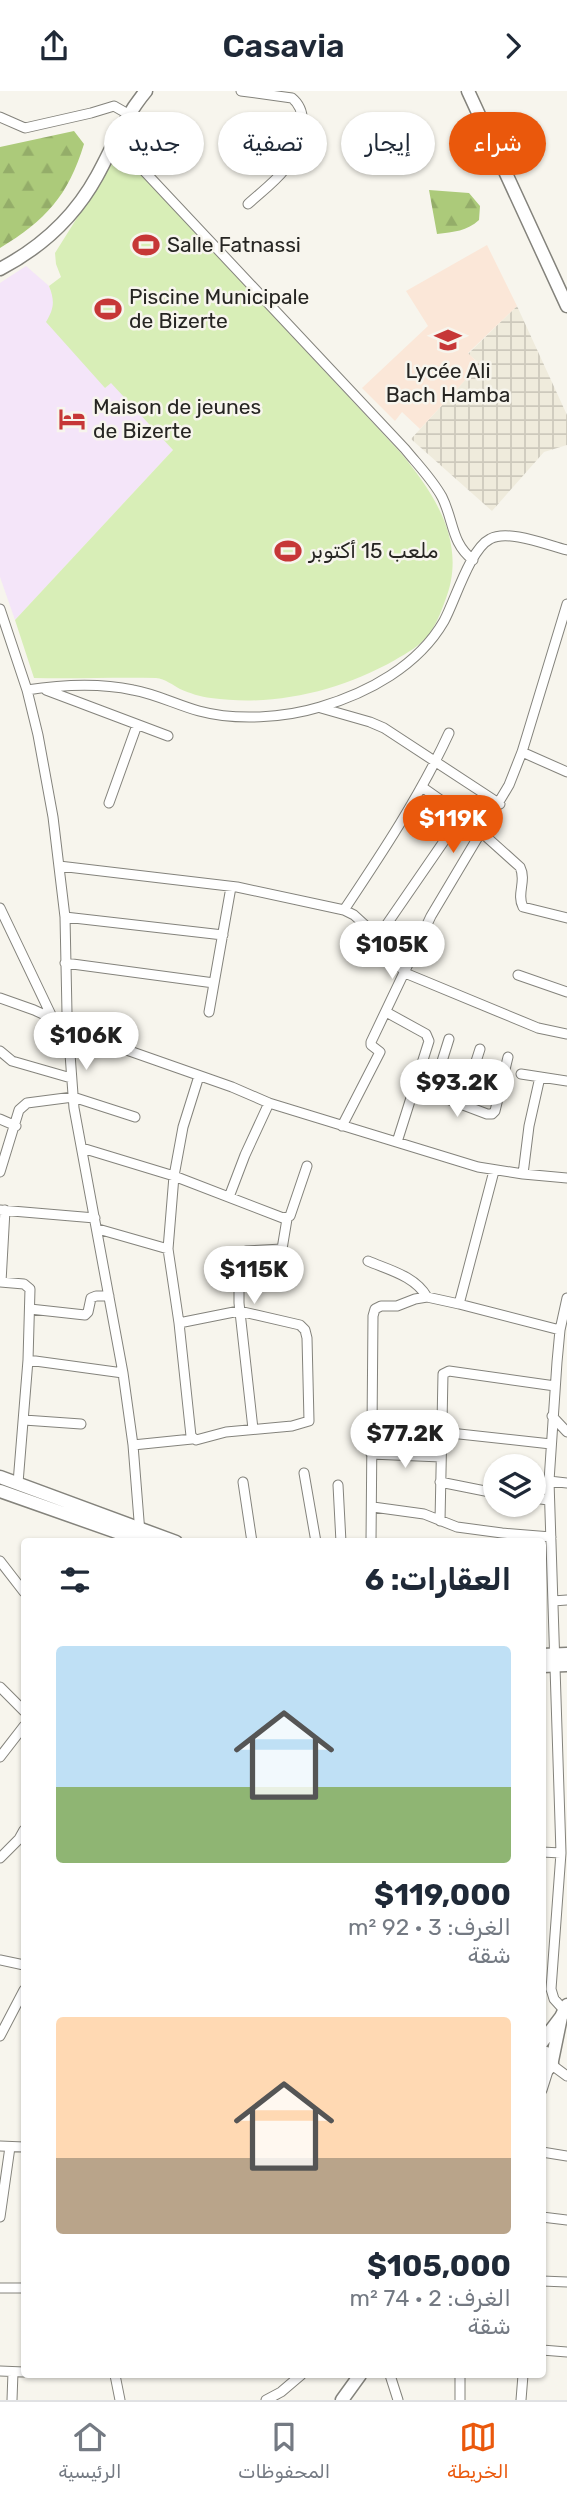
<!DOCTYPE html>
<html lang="ar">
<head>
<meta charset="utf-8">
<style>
  :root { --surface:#fff; --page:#f6f6f7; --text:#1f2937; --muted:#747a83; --line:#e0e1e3; --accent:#ea580c }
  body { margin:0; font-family:Rubik,Cairo,sans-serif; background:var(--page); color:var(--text); direction:rtl; height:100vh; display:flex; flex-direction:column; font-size:26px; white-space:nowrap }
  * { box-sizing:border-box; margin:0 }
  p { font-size:23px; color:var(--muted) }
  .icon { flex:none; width:38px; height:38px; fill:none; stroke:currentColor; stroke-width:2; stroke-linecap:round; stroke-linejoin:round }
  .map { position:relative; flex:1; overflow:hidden; direction:ltr }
  .sheet { position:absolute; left:21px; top:1447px; width:525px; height:840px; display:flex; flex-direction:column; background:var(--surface); border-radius:7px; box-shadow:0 2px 5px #0004; direction:rtl }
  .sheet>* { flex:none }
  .guide { position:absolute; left:21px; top:21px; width:525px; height:63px; direction:rtl; display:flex; gap:14px }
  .fabs { position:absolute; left:483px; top:1363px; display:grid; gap:14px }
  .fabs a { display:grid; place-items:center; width:63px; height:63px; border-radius:50%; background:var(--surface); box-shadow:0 2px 5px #0004; font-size:35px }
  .price { position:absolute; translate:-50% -60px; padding:0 16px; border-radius:24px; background:#fff; color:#222; font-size:23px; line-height:46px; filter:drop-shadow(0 2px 4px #0008) }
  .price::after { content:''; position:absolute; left:50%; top:42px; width:21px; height:16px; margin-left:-10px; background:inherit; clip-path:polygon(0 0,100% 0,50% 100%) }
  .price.on { background:var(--accent); color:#fff }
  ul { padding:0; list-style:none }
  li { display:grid; align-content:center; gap:14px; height:371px; padding:0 35px }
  li span { display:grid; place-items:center; height:217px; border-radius:7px; color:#555 }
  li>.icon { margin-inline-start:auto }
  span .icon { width:126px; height:126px; fill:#fffc; stroke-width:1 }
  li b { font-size:30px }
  h2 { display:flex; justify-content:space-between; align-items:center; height:84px; padding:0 35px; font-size:30px }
  .tag { padding:0 24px; border-radius:32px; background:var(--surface); box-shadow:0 2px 5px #0004; font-size:24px; line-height:63px }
  .tag.on { background:var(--accent); color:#fff }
  header { display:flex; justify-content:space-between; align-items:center; height:91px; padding:0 35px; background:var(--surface); font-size:32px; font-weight:600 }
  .dock { display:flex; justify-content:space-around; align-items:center; height:98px; border-top:2px solid var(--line); background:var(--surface); font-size:19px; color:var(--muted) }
  .dock a { display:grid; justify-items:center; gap:4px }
  .dock .on { color:var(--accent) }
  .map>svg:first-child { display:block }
</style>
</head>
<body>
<header><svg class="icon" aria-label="forward" viewBox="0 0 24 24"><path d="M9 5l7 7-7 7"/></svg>Casavia<svg class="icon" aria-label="share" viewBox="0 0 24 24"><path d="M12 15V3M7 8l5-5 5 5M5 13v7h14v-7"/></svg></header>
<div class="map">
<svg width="567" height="2309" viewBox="0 0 567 2309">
  <defs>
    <pattern id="industrial-grid" width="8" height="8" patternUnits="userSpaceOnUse" patternTransform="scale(1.75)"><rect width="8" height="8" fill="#efebdc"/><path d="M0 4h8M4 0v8" fill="none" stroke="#cdc9bc"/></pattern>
    <pattern id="forest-firs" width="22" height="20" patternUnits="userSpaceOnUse" patternTransform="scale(1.75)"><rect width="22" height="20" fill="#acca7a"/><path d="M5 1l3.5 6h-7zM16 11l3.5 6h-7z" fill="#94ad69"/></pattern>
  </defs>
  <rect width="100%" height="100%" fill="#f7f5ed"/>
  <!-- commercial -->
  <path fill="#f4e5f9" d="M26,175l23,20 5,13 -1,12 52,77 6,-6 62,68 -158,170 -15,-43v-294z"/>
  <!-- industrial -->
  <path fill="url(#industrial-grid)" d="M517,215l50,109v30l-23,7 -52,59 -81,-72 57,-62 10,-15 -10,-8z"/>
  <!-- education -->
  <path fill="#fbe7d8" d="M487,154l30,61 -49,47 10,10 -10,14 -48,52 -18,-17 -7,9 -33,-33 66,-62 -22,-35z"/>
  <!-- grass -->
  <path fill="#d8eeb7" d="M119,60l281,301c35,42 68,92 45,149 -4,11 -9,24 -16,33 -9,12 -22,19 -34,26 -55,31 -121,47 -184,38 -10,-1 -22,-5 -31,-9 -7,-4 -15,-10 -24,-11 -40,-1 -81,1 -122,0l-19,-58 158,-170 -62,-67 -6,5 -59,-66c8,-13 9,-21 3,-36l12,-9 -5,-13 -1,-11z"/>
  <!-- forest -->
  <path fill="url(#forest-firs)" d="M74,40l10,13c-16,52 -38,76 -84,104v-101z
    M429,99l40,3 11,13 -1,14c-12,11 -25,12 -42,14z"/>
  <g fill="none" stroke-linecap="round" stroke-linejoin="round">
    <!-- street casing -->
    <g stroke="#84837c" stroke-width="11">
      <path id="street" d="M241,0l51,7c21,17 6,54 -7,71 -10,13 -25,24 -37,35
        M0,26l25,11 66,-15 23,-7 14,8
        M115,49l290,309c13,16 27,30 37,48 12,24 9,46 31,63
        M0,518l27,81 11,45 15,82 12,100 2,96 7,95 49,265 10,72 7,88
        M27,599c33,-5 73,-7 106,0 23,4 44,15 66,21 37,10 85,7 121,-4 48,-14 98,-41 124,-86 11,-20 26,-72 46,-82 18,-10 57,6 77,11
        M46,599l122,46
        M321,617l49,14 14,6 116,76
        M522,661l45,20
        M109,712l28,-78
        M462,724l58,52c7,14 -4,27 3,40l44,11
        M59,775l178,21 107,23 10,5 24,22 27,36 133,55 29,6
        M0,817l53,111
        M344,819c38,-57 76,-114 105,-177
        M65,826l158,18
        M378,846l84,-122 -40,-28
        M65,872l149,20
        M518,884l49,17
        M0,907l34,12 67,31 131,46 37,16 209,64 45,7 44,4
        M209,921l22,-125
        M386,921l40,22 3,7 -32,101
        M0,960l12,10 59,17
        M521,983l46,7
        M413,995l74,28h5l3,-3 13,-54
        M432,1002l17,-54
        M462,1014l18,-56
        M0,1028l16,7
        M342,1035l38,-74 -9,-7v-3l60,-126 78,-131 13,-33 45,-148
        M82,1057l92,28 109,42 7,-2 17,-50
        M494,1080l-35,133 101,26
        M0,1081l19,-62 8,-7 46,-6 62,20
        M523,1083l6,-48 11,-49
        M229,1106l16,-42 24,-52
        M0,1119l95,8
        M98,1138l70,20
        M368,1170c21,9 47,15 59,36
        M0,1191l24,2 6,5 -2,71 -10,123
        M1,1191l4,-72
        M30,1218l55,6 3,-3 3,-14 5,-2h13
        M179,1232l60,-12 61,14 5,5 2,8 2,83 -17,5 -66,6 -30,8 -5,-4 -12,-113 -11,-74 6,-73 9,-49 16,-51
        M28,1269l95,13
        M552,1325l15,16
        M24,1329l57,4
        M253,1338l-14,-126v-49l7,-3 36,-2 5,-30
        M441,1341l110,12
        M133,1354l59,-6
        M371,1363l70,3
        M304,1382l12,69
        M549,1390l18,2
        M243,1391l9,60
        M440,1391l55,11
        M338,1394l3,57
        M534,1407l14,2
        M373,1416l51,7 33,13 45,6 49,4
        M440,1430l3,-147 6,-3 106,15
        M371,1451l2,-226 2,-7 6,-3h16l18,-7 12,-2 32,7
        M0,1470l24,31
        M553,1510l14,-1
        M0,1596l24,24
        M0,1666l24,-31
        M542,1761l19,1
        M0,1767l19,-19 5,-9
        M0,1869l24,5
        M564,1919l-10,-11 -3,-10 10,-136 -12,-372 8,-119 3,-32 7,-32
        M0,1945l24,-46
        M552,1974l15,11
        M542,1999l7,-22
        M0,2055l24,1
        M542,2061l25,4
        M0,2126l10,-70
        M542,2126l25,3
        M542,2190l25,1
        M0,2197h24
        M542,2259l25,2
        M0,2280l24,1
        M115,2284l5,25
        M390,2284l8,25
        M460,2284v25
        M12,2309l1,-28
        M266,2309l15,-8 20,-17
        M521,2309l2,-25"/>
    </g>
    <!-- secondary casing -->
    <g stroke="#84837c" stroke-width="15">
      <path id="secondary" d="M468,0l99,215
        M0,178c42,-22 74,-51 97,-93 16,-29 27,-59 49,-85
        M0,1386l176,65
        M0,1400l145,51
        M542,1564l25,-1
        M542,1575l25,-1
        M542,1951l19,-25 6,-12
        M542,1960l8,4 2,8 -3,5 -7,3
        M552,1970l9,-44
        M342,2309l18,-25"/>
    </g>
    <!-- street -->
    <use href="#street" stroke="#fff" stroke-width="9"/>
    <!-- secondary -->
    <use href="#secondary" stroke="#fff" stroke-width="12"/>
  </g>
  <!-- icons -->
  <defs>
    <g id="stadium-bare" transform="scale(2.1)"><path d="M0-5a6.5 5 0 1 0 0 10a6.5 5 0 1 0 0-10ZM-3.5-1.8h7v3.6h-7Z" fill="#c63737" stroke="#f7f5ed" stroke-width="2.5" paint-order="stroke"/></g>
    <g id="school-bare" transform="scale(2.1)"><path d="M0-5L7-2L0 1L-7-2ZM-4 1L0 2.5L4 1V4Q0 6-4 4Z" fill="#c63737" stroke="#f7f5ed" stroke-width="2.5" paint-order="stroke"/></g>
    <g id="hotel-bare" transform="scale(2.1)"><path d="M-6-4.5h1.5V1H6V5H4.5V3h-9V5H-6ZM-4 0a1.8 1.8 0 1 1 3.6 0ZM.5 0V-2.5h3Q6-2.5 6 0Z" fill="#c63737" stroke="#f7f5ed" stroke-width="2.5" paint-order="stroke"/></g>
  </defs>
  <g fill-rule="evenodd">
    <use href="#stadium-bare" x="146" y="154"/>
    <use href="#stadium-bare" x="108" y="218"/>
    <use href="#school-bare" x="448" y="249"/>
    <use href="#hotel-bare" x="72" y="328"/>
    <use href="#stadium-bare" x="288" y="460"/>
  </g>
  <g text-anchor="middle" stroke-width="5" stroke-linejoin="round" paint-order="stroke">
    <!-- poi labels -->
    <g font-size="21" fill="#262522" stroke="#f7f5ed" text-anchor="start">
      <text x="167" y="161">Salle Fatnassi</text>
      <text x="129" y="213">Piscine Municipale<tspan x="129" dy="24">de Bizerte</tspan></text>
      <text x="448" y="287" text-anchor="middle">Lycée Ali<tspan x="448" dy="24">Bach Hamba</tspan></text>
      <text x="93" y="323">Maison de jeunes<tspan x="93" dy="24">de Bizerte</tspan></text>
      <text x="309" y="467">ملعب 15 أكتوبر</text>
    </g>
  </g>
</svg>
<div class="fabs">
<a><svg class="icon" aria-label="layers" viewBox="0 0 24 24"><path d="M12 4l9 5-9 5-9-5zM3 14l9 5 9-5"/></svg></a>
</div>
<b class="price on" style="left:453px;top:764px">$119K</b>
<b class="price" style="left:392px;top:890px">$105K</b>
<b class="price" style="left:86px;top:981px">$106K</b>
<b class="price" style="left:457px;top:1028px">$93.2K</b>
<b class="price" style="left:254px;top:1215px">$115K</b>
<b class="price" style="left:405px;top:1379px">$77.2K</b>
<div class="guide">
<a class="tag on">شراء</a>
<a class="tag">إيجار</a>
<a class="tag">تصفية</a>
<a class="tag">جديد</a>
</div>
<section class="sheet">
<h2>العقارات: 6<svg class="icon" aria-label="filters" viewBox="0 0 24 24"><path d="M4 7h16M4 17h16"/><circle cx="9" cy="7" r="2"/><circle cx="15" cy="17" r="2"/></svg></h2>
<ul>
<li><span style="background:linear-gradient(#bfe0f5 65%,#8fb573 0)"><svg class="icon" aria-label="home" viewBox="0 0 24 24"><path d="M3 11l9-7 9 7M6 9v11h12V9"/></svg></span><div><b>$119,000</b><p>الغرف: 3 · 92 m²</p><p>شقة</p></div></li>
<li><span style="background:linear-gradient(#ffd9b3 65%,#b9a48a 0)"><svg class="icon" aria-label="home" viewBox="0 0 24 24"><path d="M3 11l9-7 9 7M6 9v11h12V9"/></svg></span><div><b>$105,000</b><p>الغرف: 2 · 74 m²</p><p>شقة</p></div></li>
</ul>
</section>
</div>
<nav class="dock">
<a class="on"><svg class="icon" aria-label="map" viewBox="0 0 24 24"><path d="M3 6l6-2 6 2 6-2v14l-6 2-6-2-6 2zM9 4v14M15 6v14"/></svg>الخريطة</a>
<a><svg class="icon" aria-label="saved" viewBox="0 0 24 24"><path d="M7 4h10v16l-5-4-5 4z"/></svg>المحفوظات</a>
<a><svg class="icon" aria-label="home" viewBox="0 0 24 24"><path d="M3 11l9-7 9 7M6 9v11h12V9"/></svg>الرئيسية</a>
</nav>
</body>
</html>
